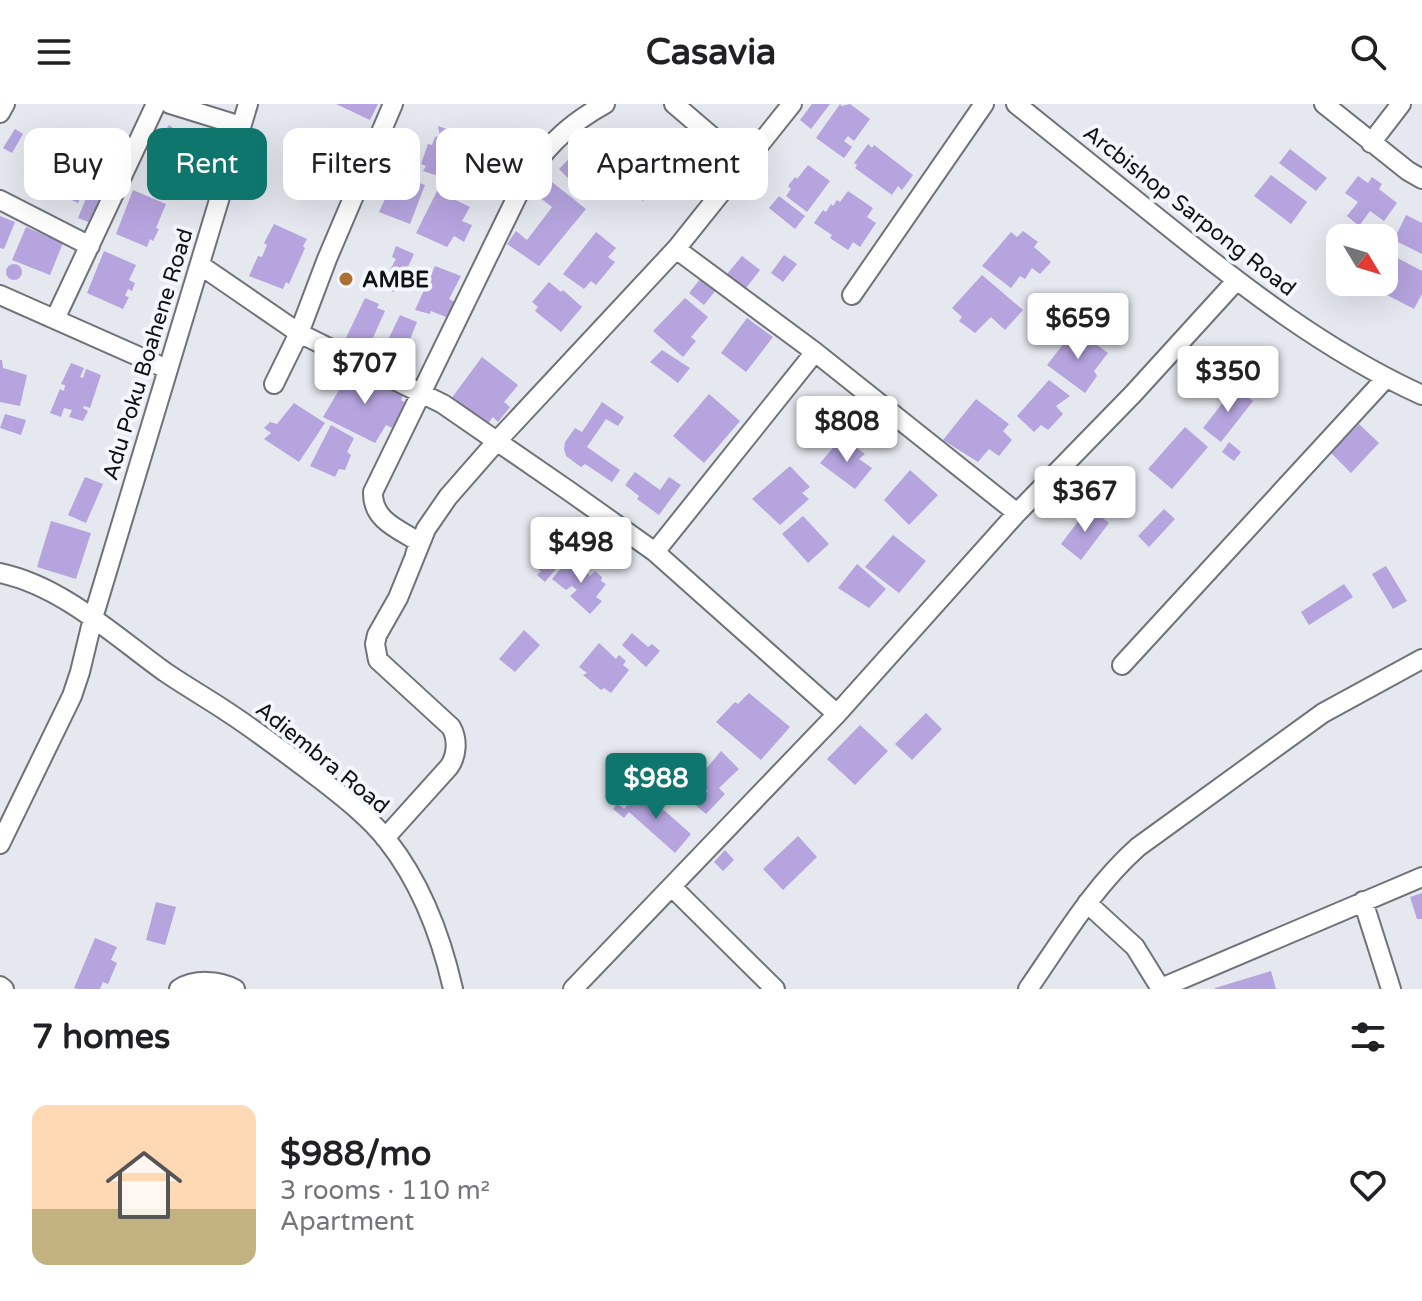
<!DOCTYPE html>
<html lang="en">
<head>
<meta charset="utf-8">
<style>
  :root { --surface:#fff; --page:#f6f6f6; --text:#202124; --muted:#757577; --accent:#0f766e }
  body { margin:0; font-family:"Varela Round",sans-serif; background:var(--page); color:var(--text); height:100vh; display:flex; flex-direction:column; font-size:30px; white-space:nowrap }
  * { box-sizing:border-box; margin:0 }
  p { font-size:26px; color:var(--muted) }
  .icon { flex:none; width:44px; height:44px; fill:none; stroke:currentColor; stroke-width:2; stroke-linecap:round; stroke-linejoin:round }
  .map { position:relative; height:885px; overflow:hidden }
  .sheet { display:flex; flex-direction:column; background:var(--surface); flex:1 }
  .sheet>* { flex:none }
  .banner { position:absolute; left:24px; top:24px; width:800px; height:72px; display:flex; gap:16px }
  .needle { width:52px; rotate:128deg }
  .controls { position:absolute; left:1326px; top:120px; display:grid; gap:16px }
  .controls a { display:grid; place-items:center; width:72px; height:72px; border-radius:16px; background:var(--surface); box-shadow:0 8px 32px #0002; font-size:40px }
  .price { position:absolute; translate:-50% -68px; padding:0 18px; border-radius:8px; background:#fff; color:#222; font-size:26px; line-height:52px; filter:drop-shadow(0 2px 4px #0008) }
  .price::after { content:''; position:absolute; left:50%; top:48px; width:24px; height:18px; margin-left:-12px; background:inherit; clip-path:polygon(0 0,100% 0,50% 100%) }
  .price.current { background:var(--accent); color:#fff }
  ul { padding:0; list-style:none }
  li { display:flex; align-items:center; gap:24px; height:200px; padding:0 32px }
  li span { display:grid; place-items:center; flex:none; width:224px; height:160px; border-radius:16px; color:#555 }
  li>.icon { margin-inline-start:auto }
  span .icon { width:96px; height:96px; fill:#fffc; stroke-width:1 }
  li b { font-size:34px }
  h2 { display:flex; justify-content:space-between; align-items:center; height:96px; padding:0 32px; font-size:34px }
  .pill { padding:0 28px; border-radius:16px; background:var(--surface); box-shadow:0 8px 32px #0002; font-size:28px; line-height:72px }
  .pill.current { background:var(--accent); color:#fff }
  header { display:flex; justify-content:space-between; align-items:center; height:104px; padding:0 32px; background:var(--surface); font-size:36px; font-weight:800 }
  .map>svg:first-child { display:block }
</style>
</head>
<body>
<header><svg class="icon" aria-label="menu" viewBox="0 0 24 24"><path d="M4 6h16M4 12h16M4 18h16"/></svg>Casavia<svg class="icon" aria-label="search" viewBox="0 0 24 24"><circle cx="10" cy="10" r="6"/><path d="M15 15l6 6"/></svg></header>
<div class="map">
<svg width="1422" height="885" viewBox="0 0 1422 885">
  <rect width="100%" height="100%" fill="#e5e8ef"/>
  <!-- building -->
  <path fill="#b5a4de" d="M336,0h42l-8,16z
    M812,0h18l-19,25 -11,-9z
    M840,0l2,2 8,-2 20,15 -16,22 -6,-5 -4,5 8,6 -8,11 -28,-20z
    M169,21l21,16 3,-5 15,8 -8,15 -6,-3 -2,5 -7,-2 -2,4 -5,-3 -7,3 -7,-11 2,-4 -8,-6z
    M438,22l25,9 -18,43 -22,-7 3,-5 -5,-2 7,-20 4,1 3,-8 5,-1z
    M15,25l8,5 -11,19 -9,-5z
    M71,26l21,10 -6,14 7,3 -9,19 -7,-4 -7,14 13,7 -5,10 -29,-14 -7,-16 5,-11 -3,-2 10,-21 11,4z
    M586,37l26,24 -28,29 -25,-25z
    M647,40l15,13 -3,4 10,9 -26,31 -26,-23z
    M868,40l4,4 2,-3 39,30 -11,15 -4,-4 -6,9 -37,-27 2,-3 -3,-2z
    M1290,45l37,29 -11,13 -37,-28z
    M808,61l22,16 -23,31 -21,-16 5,-7 -3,-3 7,-9 2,2z
    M389,68l36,13 -15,39 -31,-12 7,-15 -6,-3z
    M543,71l43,34 -47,57 -32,-22 9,-13 11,9 25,-33 -21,-16z
    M1271,71l36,27 -16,22 -37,-28z
    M1358,72l10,7 4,-6 10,7 -3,5 18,14 -13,18 -14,-10 -11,15 -12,-10 11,-14 -13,-9z
    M133,86l33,14 -10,24 3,1 -6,12 -3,-2 -3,8 -31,-13z
    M89,87l13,5 -11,27 -13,-5z
    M437,87l33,16 -8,14 10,4 -8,17 -10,-6 -7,11 -31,-14z
    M848,87l25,17 -6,9 9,6 -16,24 -7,-5 -5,8 -18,-12 2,-3 -18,-12 9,-13 3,2 5,-8 2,2 4,-6 3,2z
    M779,92l26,20 -10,13 -26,-21z
    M1406,111l16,8v31l-28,-14z
    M0,112l15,6 -11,27 -4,-1z
    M274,120l33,15 -4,7 2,2 -16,36 -3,-2 -3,7 -34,-13 9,-20 4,1 5,-12 -3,-2z
    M26,123l37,16 -13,32 -38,-15z
    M1023,127l15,11 -4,5 17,15 -11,12 -8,-6 -7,11 -5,-3 -9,12 -29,-22 29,-34 6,5z
    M596,128l20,16 -8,9 7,5 -19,23 -5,-4 -7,8 -21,-15z
    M396,142l18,8 -15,32 -3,-2 -2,8 -13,-6 15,-27 -4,-2z
    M104,147l32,14 -7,15 6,3 -3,8 -4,-2 -3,7 4,1 -6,12 -36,-16z
    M1384,147l38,20v23l-8,15 -52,-27h22z
    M784,151l13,9 -14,18 -12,-9z
    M742,152l18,14 -14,18 -19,-14z
    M6 168a8 8 0 1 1 16 0a8 8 0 1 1-16 0Z
    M435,162l26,10 -12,23 6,3 -9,15 -15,-6 -1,3 -15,-4z
    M705,169l15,12 -16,20 -15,-12z
    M982,171l41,35 -18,20 -14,-13 -16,16 -16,-12 3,-4 -10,-9z
    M549,178l12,10 2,-2 19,17 -21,25 -26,-21 3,-4 -6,-5z
    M365,194l14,6 -2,4 8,3 -18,40 -23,-9z
    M685,194l23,19 -17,20 5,4 -13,16 -30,-26z
    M400,211l17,7 -11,27 -19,-7z
    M747,214l26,19 -27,35 -25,-19z
    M1075,225l33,24 -14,18 3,5 -12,17 -38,-28z
    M662,246l28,18 -12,15 -28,-21z
    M482,253l36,28 -14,17 6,5 -12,15 -5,-5 -8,10 -37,-24z
    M0,256h2l1,8 24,7 -7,31 -20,-4z
    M71,259l13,5 -4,9 3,1 3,-9 15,6 -11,33 -6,-2 -1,2 5,3 -5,10 -14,-4 3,-7 -8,-2 -3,9 -11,-4 10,-24 4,2 1,-6 -4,-1z
    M352,264l51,27 -2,5 5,3 -14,25 -6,-3 -11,18 -52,-26z
    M1049,276l21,16 -14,10 7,8 -15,16 -7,-5 -7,7 -17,-16z
    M1235,283l18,14 -32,41 -18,-14z
    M709,290l31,27 -36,42 -31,-27z
    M976,295l33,25 -6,7 9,9 -13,16 -10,-7 -11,13 -35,-22z
    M602,298l22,15 -6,9 -12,-7 -19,28 33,23 -8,12 -27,-18 -4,3 -15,-11 -2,-7 1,-7 10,-14 7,4z
    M294,299l31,20 -26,39 -35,-23 7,-6 -7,-5 6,-6 7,2z
    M5,310l21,6 -5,15 -21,-7z
    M1359,320l20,19 -28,30 -20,-20z
    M331,321l23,13 -7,14 4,3 -6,15 -6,-1 -4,8 -25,-11z
    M1185,323l23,20 -36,42 -24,-20z
    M838,338l6,5 5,-4 16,11 -6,5 13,9 -17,21 -35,-26z
    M1229,338l12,10 -7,9 -12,-9z
    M790,362l20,21 -8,6 7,6 -29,26 -28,-26z
    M910,366l28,25 -29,30 -25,-25z
    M635,368l25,18 9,-13 12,8 -22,30 -22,-16 2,-3 -14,-11z
    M85,373l18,7 -17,39 -18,-8z
    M1089,403l20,16 -28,37 -20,-16z
    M1164,405l11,10 -26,28 -11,-11z
    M803,412l26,28 -21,19 -26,-29z
    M51,417l40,12 -15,46 -39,-12z
    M893,431l33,26 -27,32 -34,-26z
    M555,438l14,11 -24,29 -8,-7 4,-4 -5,-3z
    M570,453l2,4 3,-2 6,5 -5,5 5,5 5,-3 4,5 5,-5 7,6 -1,4 5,3 -10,13 6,4 -12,13 -20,-18 7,-6 -5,-4 -6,4 -14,-11z
    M857,460l29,25 -17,19 -31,-20z
    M1386,462l21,35 -14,8 -21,-35z
    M1344,480l9,13 -44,28 -8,-13z
    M524,526l16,15 -25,27 -16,-13z
    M632,529l16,14 4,-3 8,7 -14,16 -24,-22z
    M599,539l17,16 3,-4 7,6 -3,4 6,5 -18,23 -7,-5 -3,2 -18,-15 4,-2 -8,-6z
    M749,589l41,34 -29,33 -45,-38 19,-20 3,2z
    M926,609l16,16 -30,31 -17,-16z
    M860,621l28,26 -33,34 -28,-26z
    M721,647l18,18 -20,19 6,6 -19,20 -13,-11 15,-12 -10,-7 -13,13 -14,-12 25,-23 9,8z
    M641,686l50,44 -16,19 -46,-41 -5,6 -11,-9 4,-6 7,6z
    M798,732l19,21 -34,33 -20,-21z
    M725,746l9,10 -11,11 -9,-9z
    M1422,789v26h-5l-7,-22z
    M156,798l20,5 -11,38 -19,-5z
    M95,834l22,9 -6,13 6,3 -9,21 -5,-2 -3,7h-22l-4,-1z
    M1271,867l5,18h-61v-1z"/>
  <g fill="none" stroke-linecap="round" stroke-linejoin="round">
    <!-- minor casing -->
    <g stroke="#6f7278" stroke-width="22">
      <path id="minor" d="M170,0l71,22
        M674,0l69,59
        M1016,0c47,38 95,76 143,115 82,66 166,132 263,176
        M1324,0l84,67 14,8
        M0,9l5,-9
        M1371,39l30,-39
        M0,96l90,46
        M676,145l139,103 202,161
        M200,161l99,68 144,71 126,87 86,61 182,162
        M0,191l167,74
        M852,191l132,-191
        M55,215l101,-215
        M274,280l25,-51 28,-74 66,-155
        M655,448l160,-200
        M415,451l4,-13c-21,-13 -47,-22 -46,-50l156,-320c23,-31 42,-49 76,-68
        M0,469c62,13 115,63 165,99 22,15 45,28 67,43 30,20 59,42 88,64 23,18 49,38 67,61 34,43 54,96 66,149
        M1122,561l264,-287
        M385,734l64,-71c8,-11 9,-28 2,-40l-73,-67 -3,-16 2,-9 21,-37 28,-69 22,-32 49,-56 179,-192 116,-145
        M0,740l72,-148 8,-24 13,-54 155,-514
        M672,783l103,102
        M1363,797l28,88
        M1087,799l48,44 26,42
        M0,882l4,3
        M1161,884l261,-111
        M179,885c15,-10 40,-9 56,0
        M573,885l264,-275 180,-201 116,-119 103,-113
        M1028,885c34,-49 65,-102 110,-142l185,-134 99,-54"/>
    </g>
    <!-- minor -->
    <use href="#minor" stroke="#fff" stroke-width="18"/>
  </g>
  <!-- markers -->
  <circle fill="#ac7032" stroke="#f3f6fc" stroke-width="3" cx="346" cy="175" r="8"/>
  <g text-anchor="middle" stroke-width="8" stroke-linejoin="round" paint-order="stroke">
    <!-- street labels -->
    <g font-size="22" fill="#101113" stroke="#f3f6fc">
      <text transform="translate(1190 106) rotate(38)" y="8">Arcbishop Sarpong Road</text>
      <text transform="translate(147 250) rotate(-73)" y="8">Adu Poku Boahene Road</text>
      <text transform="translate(323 653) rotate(39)" y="8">Adiembra Road</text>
    </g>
    <!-- poi labels -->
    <g font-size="22" font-weight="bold" fill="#101113" stroke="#f3f6fc" text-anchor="start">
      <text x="362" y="183">AMBE</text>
    </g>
  </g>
</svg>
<div class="controls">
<a><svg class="needle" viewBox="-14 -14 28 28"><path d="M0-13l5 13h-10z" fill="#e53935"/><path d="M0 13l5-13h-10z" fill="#757577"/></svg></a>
</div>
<b class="price" style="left:1078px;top:257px">$659</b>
<b class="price" style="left:365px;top:302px">$707</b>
<b class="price" style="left:1228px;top:310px">$350</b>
<b class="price" style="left:847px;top:360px">$808</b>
<b class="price" style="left:1085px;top:430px">$367</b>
<b class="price" style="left:581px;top:481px">$498</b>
<b class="price current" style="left:656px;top:717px">$988</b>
<div class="banner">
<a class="pill">Buy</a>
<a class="pill current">Rent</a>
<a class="pill">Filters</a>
<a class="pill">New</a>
<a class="pill">Apartment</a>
</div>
</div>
<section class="sheet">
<h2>7 homes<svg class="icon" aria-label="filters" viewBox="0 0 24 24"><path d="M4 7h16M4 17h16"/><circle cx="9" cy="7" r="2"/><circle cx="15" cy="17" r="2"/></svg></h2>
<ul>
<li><span style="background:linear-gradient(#ffd9b3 65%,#c2b280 0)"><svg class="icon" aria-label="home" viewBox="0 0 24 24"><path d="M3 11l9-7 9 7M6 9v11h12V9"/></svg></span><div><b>$988/mo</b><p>3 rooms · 110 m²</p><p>Apartment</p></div><svg class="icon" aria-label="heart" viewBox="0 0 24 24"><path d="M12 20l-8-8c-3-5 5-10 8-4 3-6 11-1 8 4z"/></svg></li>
</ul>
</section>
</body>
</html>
